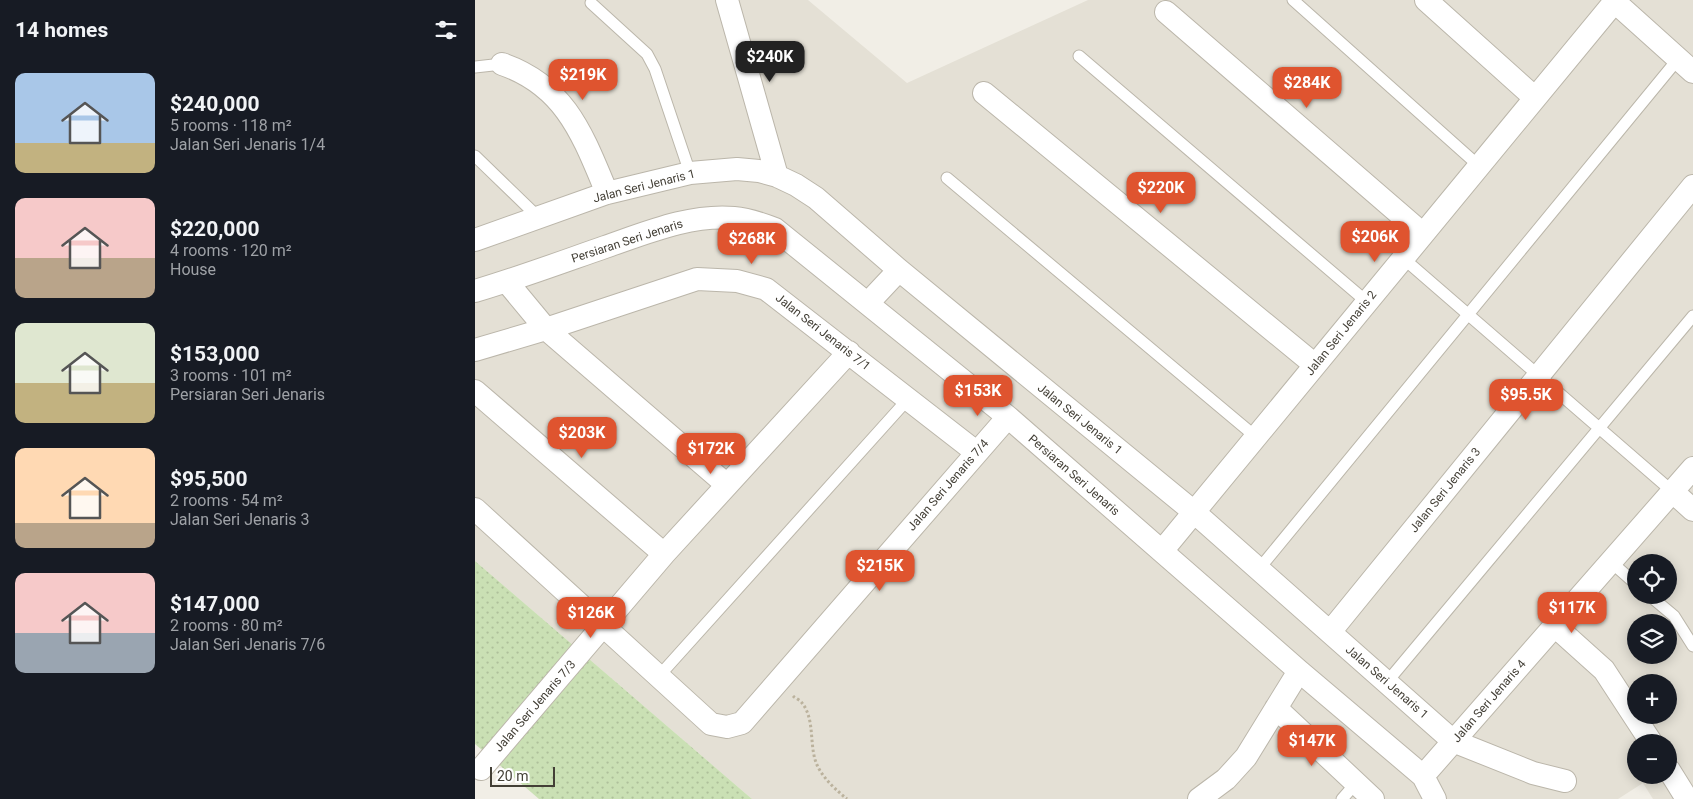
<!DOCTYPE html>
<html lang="en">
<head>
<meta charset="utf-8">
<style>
  :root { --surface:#171b24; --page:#20242c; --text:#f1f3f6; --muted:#9ea1a6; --accent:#df542f }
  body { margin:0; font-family:Roboto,sans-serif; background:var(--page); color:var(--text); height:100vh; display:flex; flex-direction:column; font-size:19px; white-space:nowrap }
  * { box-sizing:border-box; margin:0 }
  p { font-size:16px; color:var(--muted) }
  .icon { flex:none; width:28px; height:28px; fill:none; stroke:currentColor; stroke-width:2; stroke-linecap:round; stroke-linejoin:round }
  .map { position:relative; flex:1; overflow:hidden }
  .sheet { display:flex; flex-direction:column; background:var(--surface); width:475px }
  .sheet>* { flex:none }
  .tools { position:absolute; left:1152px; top:554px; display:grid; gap:10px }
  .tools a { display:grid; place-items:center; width:50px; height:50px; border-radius:50%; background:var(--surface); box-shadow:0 2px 12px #0003; font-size:25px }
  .scale { position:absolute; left:15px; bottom:12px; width:65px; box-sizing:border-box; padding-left:5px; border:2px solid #433f36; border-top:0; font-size:14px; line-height:18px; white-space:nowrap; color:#433f36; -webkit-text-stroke:4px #fff; paint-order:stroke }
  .price { position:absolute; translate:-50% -42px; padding:0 11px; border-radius:10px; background:var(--accent); color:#fff; font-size:16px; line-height:32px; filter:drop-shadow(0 1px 2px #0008) }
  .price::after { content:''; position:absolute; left:50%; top:30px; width:15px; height:11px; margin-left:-8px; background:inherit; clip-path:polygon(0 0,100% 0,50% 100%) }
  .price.current { background:#222; color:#fff }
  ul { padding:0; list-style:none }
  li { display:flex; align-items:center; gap:15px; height:125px; padding:0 15px }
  li span { display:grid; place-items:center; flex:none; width:140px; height:100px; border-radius:10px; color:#555 }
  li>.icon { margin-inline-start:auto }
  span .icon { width:60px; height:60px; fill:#fffc; stroke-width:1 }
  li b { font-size:21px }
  h2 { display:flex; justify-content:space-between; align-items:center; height:60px; padding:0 15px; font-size:21px }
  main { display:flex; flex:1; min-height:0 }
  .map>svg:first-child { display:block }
</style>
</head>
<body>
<main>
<section class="sheet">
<h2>14 homes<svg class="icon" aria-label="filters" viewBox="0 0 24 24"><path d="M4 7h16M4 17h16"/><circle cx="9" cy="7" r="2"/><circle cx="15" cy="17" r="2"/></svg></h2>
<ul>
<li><span style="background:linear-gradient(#a9c7e8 70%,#c2b280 0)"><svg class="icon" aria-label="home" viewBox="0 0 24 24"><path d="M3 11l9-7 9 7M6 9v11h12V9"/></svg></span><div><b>$240,000</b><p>5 rooms · 118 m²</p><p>Jalan Seri Jenaris 1/4</p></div></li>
<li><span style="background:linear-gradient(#f6c9c9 60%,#b9a48a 0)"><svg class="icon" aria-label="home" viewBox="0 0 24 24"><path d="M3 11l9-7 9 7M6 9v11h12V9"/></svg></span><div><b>$220,000</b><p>4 rooms · 120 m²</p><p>House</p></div></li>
<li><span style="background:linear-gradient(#dfe7d0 60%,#c2b280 0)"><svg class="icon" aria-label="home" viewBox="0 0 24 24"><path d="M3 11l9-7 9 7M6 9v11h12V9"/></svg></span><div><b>$153,000</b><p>3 rooms · 101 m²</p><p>Persiaran Seri Jenaris</p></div></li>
<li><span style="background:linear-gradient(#ffd9b3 75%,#b9a48a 0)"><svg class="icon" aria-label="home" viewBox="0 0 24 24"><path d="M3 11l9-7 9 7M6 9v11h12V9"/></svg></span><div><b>$95,500</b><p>2 rooms · 54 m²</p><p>Jalan Seri Jenaris 3</p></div></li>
<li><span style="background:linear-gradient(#f6c9c9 60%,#9aa5b1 0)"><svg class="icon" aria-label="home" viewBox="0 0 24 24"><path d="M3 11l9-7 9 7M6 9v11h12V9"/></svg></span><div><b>$147,000</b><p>2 rooms · 80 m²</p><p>Jalan Seri Jenaris 7/6</p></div></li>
</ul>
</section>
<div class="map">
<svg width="1218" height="799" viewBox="0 0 1218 799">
  <defs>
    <pattern id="grass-dots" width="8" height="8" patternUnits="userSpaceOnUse" patternTransform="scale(1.25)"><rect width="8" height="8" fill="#cae0b4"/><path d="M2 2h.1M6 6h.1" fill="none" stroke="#afc19b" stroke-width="1.8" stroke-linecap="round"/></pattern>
  </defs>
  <rect width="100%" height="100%" fill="#f1eee6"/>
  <!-- residential -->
  <path fill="#e4e0d5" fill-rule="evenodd" d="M0,0h333l99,83 181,-83h605v799h-40l-10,-16 -25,16h-866l-277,-238zM1161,562h33v33h-33zM1161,622h33v33h-33zM1161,682h33v33h-33zM1161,742h33v33h-33z"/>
  <!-- grass -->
  <path fill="url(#grass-dots)" d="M0,561l277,238h-213l-64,-55z"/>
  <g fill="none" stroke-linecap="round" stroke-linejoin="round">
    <!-- service casing -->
    <g stroke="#bbb6aa" stroke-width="13">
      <path id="service" d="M818,0l186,166
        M116,3l56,51 8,15 35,104
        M604,56l288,246
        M0,67l27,-3
        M0,156l63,61
        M472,178l309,259
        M928,258l270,234
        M1136,562l25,22
        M784,569l419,-510
        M1174,595l25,21 19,30
        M184,676l249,-277
        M912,682l306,-366
        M867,799l14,-16"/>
    </g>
    <!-- minor casing -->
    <g stroke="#bbb6aa" stroke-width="24">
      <path id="minor" d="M252,0l50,176
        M951,0l109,98
        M1140,2l78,70
        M691,12l257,222
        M27,64c64,22 81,72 105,129
        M509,93l331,272
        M0,240l132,-47 83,-20 47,-4 22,2 18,5 19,9 20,13 83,72 295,242 259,229 80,32 32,8
        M32,282l39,47 181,156
        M0,291c44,-13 87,-29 130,-44 41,-14 85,-33 129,-29 14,1 28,6 41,11l233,188 291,254 124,105 12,23
        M393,303l31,-33
        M0,350l71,-21 151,-50 40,2 29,8 210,163
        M0,391l189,163
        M1198,492l20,18
        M0,509l236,215 16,3 15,-4 266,-306
        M687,551l454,-551
        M1080,626l49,44 47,72
        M855,632l363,-446
        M801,708l97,91
        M6,769l183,-215 185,-202
        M1194,770l18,29
        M948,776l270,-308
        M724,799l27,-20 20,-22 53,-86"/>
    </g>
    <!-- path -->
    <path stroke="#bbb29d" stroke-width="3" stroke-dasharray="2.5 2.5" stroke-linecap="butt" d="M318,696c2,2 7,4 9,7 14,17 6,45 16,64 6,12 19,24 29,32"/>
    <!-- service -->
    <use href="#service" stroke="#fff" stroke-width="11"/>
    <!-- minor -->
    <use href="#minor" stroke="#fff" stroke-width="22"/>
  </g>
  <g text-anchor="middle" stroke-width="4" stroke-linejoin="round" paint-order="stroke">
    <!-- street labels -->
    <g font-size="12" fill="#433f36" stroke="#fff">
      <text transform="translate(169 186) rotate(-14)" y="4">Jalan Seri Jenaris 1</text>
      <text transform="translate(152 241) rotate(-18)" y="4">Persiaran Seri Jenaris</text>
      <text transform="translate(348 332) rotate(38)" y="4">Jalan Seri Jenaris 7/1</text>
      <text transform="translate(866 333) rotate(-51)" y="4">Jalan Seri Jenaris 2</text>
      <text transform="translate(605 419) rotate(39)" y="4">Jalan Seri Jenaris 1</text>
      <text transform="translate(599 475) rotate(41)" y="4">Persiaran Seri Jenaris</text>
      <text transform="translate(473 485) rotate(-49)" y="4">Jalan Seri Jenaris 7/4</text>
      <text transform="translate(970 490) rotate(-51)" y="4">Jalan Seri Jenaris 3</text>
      <text transform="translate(912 682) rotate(41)" y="4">Jalan Seri Jenaris 1</text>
      <text transform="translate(1014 701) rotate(-49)" y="4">Jalan Seri Jenaris 4</text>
      <text transform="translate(60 706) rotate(-49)" y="4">Jalan Seri Jenaris 7/3</text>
    </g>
  </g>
</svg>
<div class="tools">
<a><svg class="icon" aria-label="locate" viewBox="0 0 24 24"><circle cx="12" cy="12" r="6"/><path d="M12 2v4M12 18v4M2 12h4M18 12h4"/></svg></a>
<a><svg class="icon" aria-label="layers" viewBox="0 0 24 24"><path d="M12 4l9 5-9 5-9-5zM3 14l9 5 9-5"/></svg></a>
<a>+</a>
<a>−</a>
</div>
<div class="scale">20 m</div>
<b class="price current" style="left:295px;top:83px">$240K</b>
<b class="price" style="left:108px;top:101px">$219K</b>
<b class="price" style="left:832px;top:109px">$284K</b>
<b class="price" style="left:686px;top:214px">$220K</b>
<b class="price" style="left:900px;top:263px">$206K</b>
<b class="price" style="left:277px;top:265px">$268K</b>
<b class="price" style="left:503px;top:417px">$153K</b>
<b class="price" style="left:1051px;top:421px">$95.5K</b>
<b class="price" style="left:107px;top:459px">$203K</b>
<b class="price" style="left:236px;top:475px">$172K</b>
<b class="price" style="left:405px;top:592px">$215K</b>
<b class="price" style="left:1097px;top:634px">$117K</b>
<b class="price" style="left:116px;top:639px">$126K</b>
<b class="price" style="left:837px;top:767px">$147K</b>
</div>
</main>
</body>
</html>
